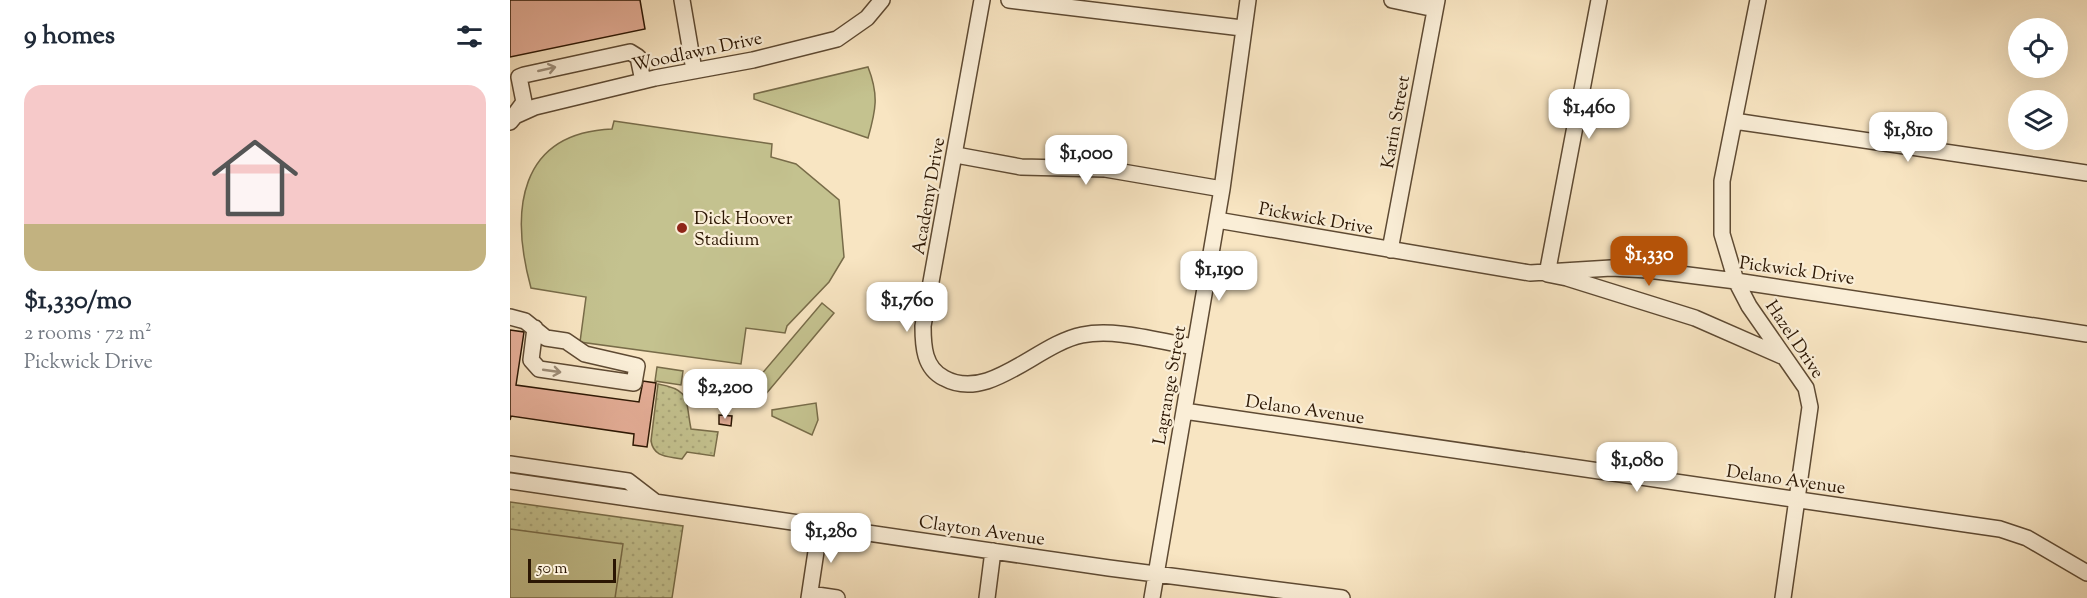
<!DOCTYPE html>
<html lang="en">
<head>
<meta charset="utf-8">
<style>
  :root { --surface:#fff; --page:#f2f2f3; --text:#1f2937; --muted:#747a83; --accent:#b45309 }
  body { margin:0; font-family:"Sorts Mill Goudy",serif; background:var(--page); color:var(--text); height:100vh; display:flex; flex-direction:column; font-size:22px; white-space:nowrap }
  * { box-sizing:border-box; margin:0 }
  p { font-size:20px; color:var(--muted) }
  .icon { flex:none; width:33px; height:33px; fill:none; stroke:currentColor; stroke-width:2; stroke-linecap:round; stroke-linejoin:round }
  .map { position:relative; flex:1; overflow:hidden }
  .drawer { display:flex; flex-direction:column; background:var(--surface); width:510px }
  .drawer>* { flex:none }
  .buttons { position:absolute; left:1498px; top:18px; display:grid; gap:12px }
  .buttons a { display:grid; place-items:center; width:60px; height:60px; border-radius:50%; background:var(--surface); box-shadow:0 6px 24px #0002; font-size:30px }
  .scale { position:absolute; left:18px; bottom:15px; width:88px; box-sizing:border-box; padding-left:6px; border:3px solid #2b1603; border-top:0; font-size:16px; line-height:21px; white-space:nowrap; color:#2b1603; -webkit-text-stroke:4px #faeed7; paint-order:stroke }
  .price { position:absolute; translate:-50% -51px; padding:0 14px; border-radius:12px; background:#fff; color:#222; font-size:20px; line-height:39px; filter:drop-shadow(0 2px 3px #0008) }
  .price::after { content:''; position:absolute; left:50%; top:36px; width:18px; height:14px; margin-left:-9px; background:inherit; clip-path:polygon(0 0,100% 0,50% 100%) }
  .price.current { background:var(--accent); color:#fff }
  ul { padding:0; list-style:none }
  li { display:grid; align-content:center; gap:12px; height:318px; padding:0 24px }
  li span { display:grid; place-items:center; height:186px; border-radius:18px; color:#555 }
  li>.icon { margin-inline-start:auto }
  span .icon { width:108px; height:108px; fill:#fffc; stroke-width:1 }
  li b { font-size:26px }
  h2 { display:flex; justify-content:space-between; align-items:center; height:72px; padding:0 24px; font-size:26px }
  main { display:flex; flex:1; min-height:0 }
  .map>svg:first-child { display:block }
</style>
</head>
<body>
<main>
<section class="drawer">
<h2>9 homes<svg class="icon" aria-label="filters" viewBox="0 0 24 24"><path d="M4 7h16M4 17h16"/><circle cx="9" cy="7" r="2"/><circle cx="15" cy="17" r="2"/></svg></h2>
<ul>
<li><span style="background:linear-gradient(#f6c9c9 75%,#c2b280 0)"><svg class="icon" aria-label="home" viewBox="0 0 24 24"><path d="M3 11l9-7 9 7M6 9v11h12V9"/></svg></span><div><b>$1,330/mo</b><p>2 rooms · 72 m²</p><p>Pickwick Drive</p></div></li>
</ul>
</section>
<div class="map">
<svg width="1577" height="598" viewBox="0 0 1577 598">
  <defs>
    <pattern id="park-dots" width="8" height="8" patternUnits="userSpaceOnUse" patternTransform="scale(1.5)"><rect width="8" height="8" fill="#c4c28f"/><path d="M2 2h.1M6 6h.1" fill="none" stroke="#a9a67a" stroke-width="1.8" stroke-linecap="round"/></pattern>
  </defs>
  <rect width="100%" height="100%" fill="#f8e5c2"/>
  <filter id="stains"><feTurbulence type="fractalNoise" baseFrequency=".00333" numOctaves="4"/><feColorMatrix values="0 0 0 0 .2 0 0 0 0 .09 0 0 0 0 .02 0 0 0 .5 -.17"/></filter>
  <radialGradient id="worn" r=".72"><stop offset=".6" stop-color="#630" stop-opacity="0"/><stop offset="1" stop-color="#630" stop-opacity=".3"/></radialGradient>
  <!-- park -->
  <path fill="url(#park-dots)" stroke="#786c49" stroke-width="1.5" d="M148,384c34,6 27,16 33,45l27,3 -4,24 -27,-4 -5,7c-14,-3 -28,-1 -31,-18z
    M0,502l173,24 -11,72h-162z"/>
  <!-- pitch -->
  <path fill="#c4c28f" stroke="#786c49" stroke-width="1.5" d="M358,67c11,28 8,43 0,71l-114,-39v-5z
    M104,121l158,23 -1,13 25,7 43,36 5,57 -15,25 -42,44 -2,7 -39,-5 -5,36 -161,-22 6,-45 -55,-9c-21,-77 -13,-155 81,-159z
    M312,303l12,10 -79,94 -12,-11z
    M147,367l26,4 -2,14 -26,-4z
    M306,403l2,17 -6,15 -40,-19v-6z
    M0,529l113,15 -8,54h-105z"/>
  <!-- building -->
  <path fill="#e7b09a" stroke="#2b1603" stroke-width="1.5" d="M0,0h130l5,29 -135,28z
    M0,330l14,2 -8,53 123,17 4,-21 13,2 -9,64 -14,-2 1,-11 -123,-18 -1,4z
    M209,415l13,1 -1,10 -12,-2z"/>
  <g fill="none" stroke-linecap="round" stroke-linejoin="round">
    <!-- minor casing -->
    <g stroke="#5e4a33" stroke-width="18">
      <path id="minor" d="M172,0l12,70
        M472,0l-59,326c0,20 1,42 21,52 45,25 93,-34 138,-43 35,-7 78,7 113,12
        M499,0l233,28
        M882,0l43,9
        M1089,0l-52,274 20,4 128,40 89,39
        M1248,0l-36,181v53l14,47 13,25 57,82 4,19 -27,191
        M3,117l11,-15 -5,-25 5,-2 106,-23 8,5 5,24
        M1224,121l353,52
        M0,122l5,-6 20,-9 120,-29 98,-18 84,-21 30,-21 15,-18
        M446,155l65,12 84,2 117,20
        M707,220l313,53 81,-5 37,2 88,11 351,53
        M880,250l47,-250
        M0,317l15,4 21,17 20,3 19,13 52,12 -3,17 -95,-14 -8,-9 4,-32
        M674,411l816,118 27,9 60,35
        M0,464l118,17 26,20
        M0,481l599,87 233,30
        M300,594l27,4
        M299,598l11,-73
        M477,598l6,-47
        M642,598l70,-409 26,-189"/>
    </g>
    <!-- minor -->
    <use href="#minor" stroke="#faeed7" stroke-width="15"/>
  </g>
  <!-- one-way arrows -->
  <defs><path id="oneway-shaft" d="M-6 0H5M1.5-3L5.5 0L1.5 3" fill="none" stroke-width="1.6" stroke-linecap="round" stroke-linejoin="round" transform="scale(1.5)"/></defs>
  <g stroke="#9d8d78">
    <use href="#oneway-shaft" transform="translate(37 69) rotate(-13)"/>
    <use href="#oneway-shaft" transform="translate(42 371) rotate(8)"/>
  </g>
  <!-- markers -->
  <circle fill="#8f2418" stroke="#faeed7" stroke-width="2" cx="172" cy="228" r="6"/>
  <g text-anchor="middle" stroke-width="4.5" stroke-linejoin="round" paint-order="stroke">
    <!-- street labels -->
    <g font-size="18" fill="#2b1603" stroke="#faeed7">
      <text transform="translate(187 51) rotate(-12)" y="6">Woodlawn Drive</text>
      <text transform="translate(885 122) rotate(-80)" y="6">Karin Street</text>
      <text transform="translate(418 196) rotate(-80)" y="6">Academy Drive</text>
      <text transform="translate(806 218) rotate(10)" y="6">Pickwick Drive</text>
      <text transform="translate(1287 270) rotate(8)" y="6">Pickwick Drive</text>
      <text transform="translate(1285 339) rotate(56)" y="6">Hazel Drive</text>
      <text transform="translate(659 385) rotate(-80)" y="6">Lagrange Street</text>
      <text transform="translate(795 409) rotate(8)" y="6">Delano Avenue</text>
      <text transform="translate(1276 479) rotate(8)" y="6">Delano Avenue</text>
      <text transform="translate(472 530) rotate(8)" y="6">Clayton Avenue</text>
    </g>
    <!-- poi labels -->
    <g font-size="18" fill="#2b1603" stroke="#faeed7" text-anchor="start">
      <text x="184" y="224">Dick Hoover<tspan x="184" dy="21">Stadium</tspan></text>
    </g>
  </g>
  <rect width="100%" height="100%" filter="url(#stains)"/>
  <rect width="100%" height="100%" fill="url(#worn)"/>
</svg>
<div class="buttons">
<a><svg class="icon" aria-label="locate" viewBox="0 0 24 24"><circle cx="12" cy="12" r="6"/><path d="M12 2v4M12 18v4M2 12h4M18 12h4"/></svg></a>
<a><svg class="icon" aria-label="layers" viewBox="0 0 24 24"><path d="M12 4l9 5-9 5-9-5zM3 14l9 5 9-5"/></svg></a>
</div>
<div class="scale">50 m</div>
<b class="price" style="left:1079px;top:140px">$1,460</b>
<b class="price" style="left:1398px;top:163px">$1,810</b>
<b class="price" style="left:576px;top:186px">$1,000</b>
<b class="price current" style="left:1139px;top:287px">$1,330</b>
<b class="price" style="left:709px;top:302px">$1,190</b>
<b class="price" style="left:397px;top:333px">$1,760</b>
<b class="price" style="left:215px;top:420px">$2,200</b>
<b class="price" style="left:1127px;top:493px">$1,080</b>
<b class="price" style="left:321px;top:564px">$1,280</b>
</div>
</main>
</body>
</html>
